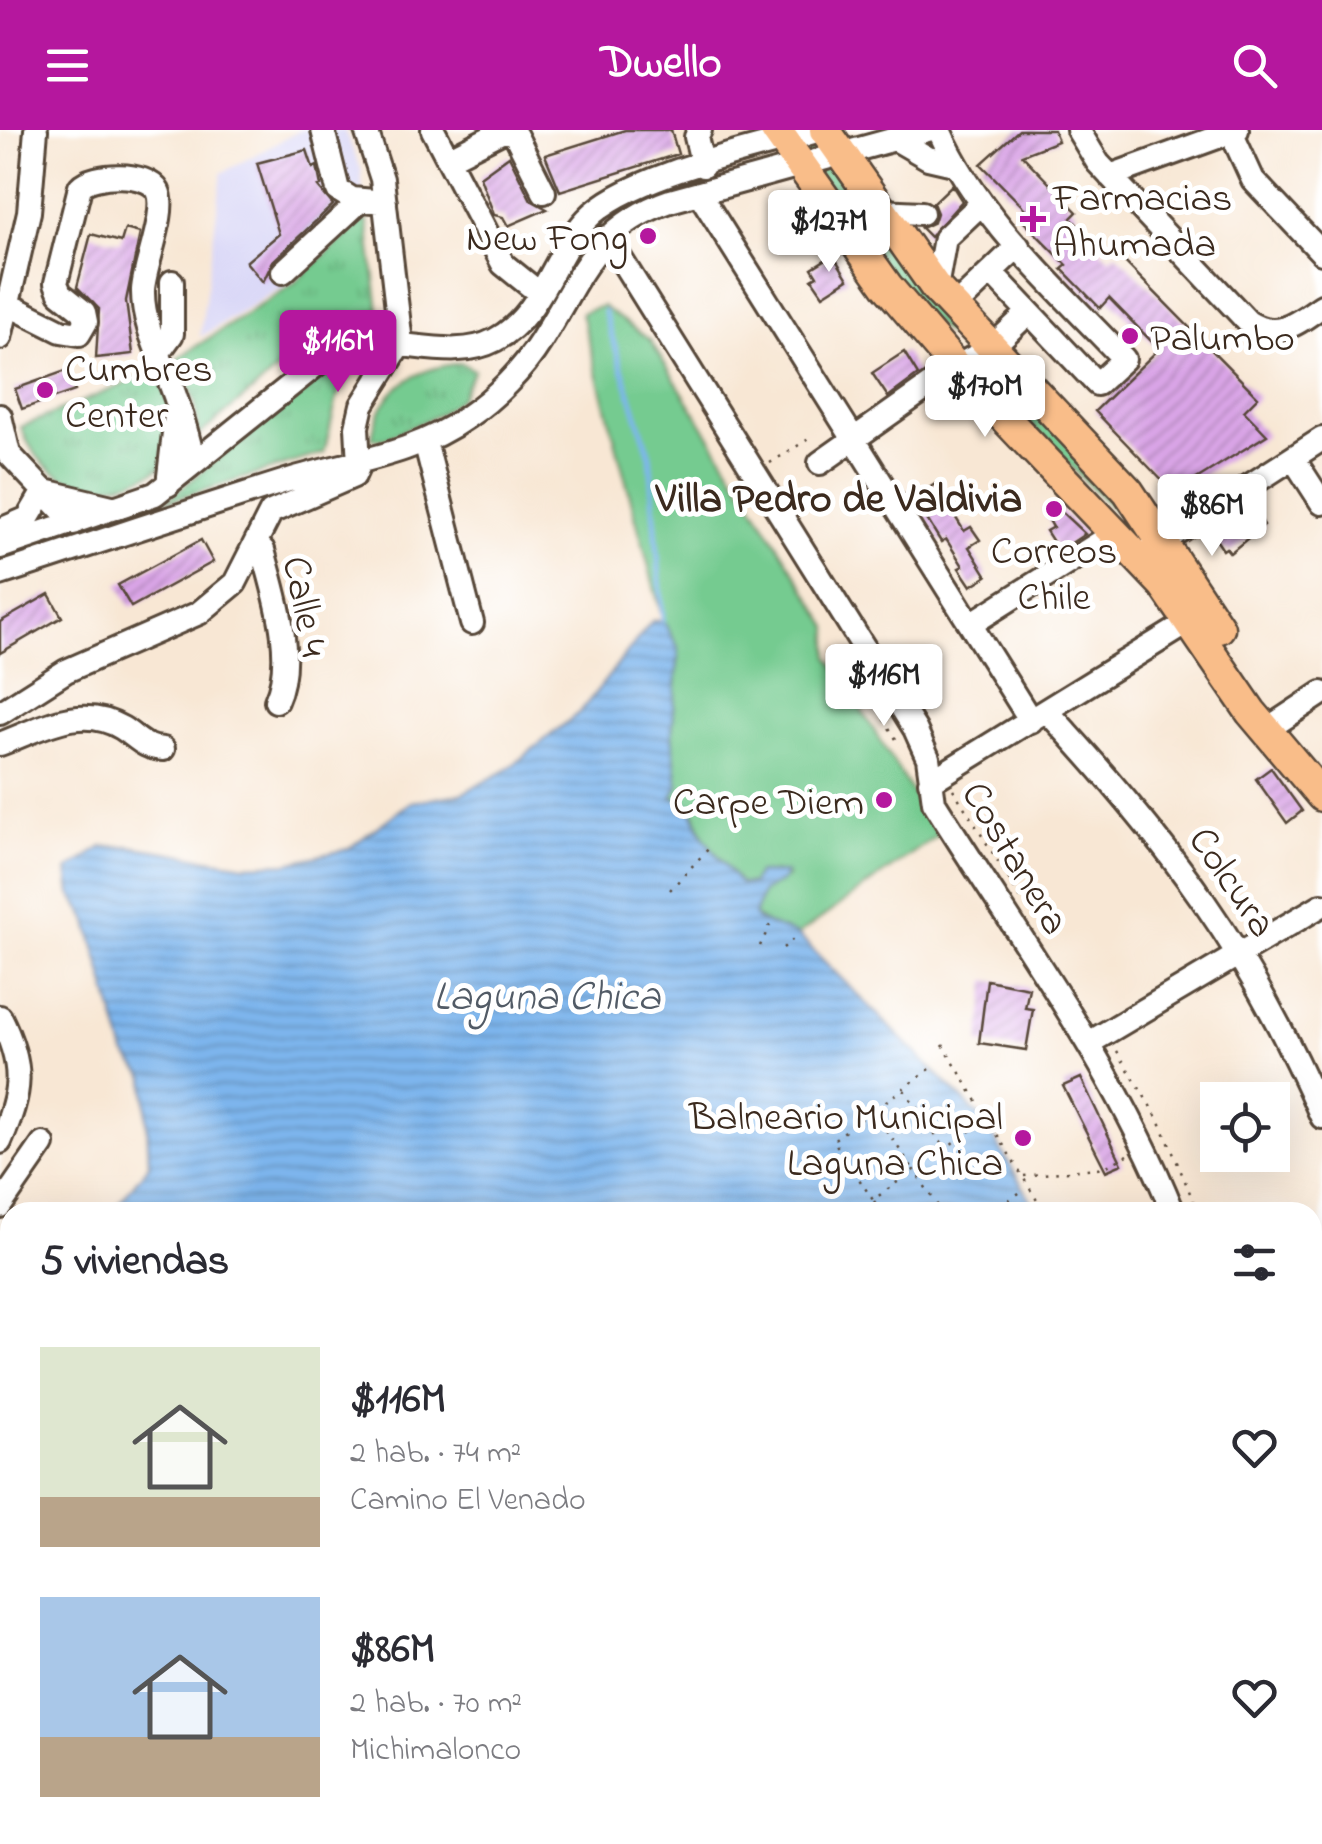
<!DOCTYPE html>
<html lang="es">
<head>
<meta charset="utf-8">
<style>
  :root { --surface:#fff; --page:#f7f7f7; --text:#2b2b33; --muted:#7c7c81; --accent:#b5179e }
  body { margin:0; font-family:"Indie Flower",sans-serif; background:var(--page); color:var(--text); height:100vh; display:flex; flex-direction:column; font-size:38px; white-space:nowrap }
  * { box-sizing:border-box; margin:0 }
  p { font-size:32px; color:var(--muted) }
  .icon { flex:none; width:55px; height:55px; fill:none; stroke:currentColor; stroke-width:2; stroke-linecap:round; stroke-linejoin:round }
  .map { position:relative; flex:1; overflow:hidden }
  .panel { position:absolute; left:0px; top:1072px; width:1322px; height:642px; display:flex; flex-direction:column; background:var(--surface); border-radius:30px 30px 0 0; box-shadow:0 10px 40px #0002 }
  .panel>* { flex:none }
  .fabs { position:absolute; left:1200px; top:952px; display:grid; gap:20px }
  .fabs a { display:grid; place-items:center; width:90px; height:90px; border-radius:0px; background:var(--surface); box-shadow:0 10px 40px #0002; font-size:50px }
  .price { position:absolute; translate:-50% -85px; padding:0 22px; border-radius:10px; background:#fff; color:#222; font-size:32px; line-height:65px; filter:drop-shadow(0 2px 5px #0008) }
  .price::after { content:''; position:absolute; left:50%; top:60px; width:30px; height:22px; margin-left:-15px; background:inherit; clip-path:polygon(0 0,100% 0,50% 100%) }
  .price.on { background:var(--accent); color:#fff }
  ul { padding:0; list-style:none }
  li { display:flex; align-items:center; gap:30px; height:250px; padding:0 40px }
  li span { display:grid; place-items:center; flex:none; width:280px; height:200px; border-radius:0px; color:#555 }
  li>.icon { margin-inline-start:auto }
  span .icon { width:120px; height:120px; fill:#fffc; stroke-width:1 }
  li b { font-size:42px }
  h2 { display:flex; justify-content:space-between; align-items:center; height:120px; padding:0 40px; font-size:42px }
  header { display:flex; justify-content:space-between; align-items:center; height:130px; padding:0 40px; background:var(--accent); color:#fff; font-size:45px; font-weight:800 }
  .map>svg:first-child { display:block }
</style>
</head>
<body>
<header><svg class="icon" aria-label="menu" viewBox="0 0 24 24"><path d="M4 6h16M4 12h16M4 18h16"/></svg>Dwello<svg class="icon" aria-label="search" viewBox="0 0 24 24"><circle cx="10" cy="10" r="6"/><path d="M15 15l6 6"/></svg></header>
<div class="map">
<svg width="1322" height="1714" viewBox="0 0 1322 1714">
  <defs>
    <pattern id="grass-tufts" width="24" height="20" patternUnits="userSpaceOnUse" patternTransform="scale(2.5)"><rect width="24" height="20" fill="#75cb90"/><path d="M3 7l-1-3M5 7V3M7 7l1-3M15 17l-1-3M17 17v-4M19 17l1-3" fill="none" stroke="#66ae7c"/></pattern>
    <pattern id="water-rules" width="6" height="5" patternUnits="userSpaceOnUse" patternTransform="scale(2.5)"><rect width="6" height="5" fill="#7db5ed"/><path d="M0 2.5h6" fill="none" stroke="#6893bf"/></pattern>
    <pattern id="building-hatch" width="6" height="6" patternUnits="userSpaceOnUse" patternTransform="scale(2.5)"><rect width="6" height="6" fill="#daa5e7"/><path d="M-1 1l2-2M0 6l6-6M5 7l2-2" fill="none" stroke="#b287bb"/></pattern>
  </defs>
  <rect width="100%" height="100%" fill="#fff"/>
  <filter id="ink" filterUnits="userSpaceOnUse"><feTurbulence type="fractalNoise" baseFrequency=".01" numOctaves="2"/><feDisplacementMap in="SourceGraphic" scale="20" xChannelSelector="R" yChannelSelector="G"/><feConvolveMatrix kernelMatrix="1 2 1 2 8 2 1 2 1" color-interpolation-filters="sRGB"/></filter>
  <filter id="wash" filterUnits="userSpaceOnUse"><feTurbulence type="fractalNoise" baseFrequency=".0048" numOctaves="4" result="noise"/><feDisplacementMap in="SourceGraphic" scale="40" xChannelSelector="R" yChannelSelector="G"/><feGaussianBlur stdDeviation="2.25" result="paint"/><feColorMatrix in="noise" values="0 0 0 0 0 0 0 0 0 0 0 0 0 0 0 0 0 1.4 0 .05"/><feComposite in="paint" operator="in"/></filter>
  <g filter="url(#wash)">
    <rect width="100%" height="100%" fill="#f8e7d4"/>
    <!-- built -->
    <path fill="#d9d7f7" d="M301,0h43l17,39 3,45 -74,68 -90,55 22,-164z"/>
    <!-- grass -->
    <path fill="url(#grass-tufts)" stroke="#587a57" stroke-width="2.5" d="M787,0h26c46,79 98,150 160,216 -53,-7 -152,-169 -186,-216z
      M367,87l12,93 -50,18 -131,108 -3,-33 -17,-45 115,-74z
      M352,220l12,5 -26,39 -14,59 -161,50z
      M990,224l128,135 19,39 -9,-3 -154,-158z
      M462,233l12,7 -14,28 -22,17 -55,24h-11c6,-50 44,-71 90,-76z
      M158,240l13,36 -10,62c-55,32 -117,22 -140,-41z"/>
    <!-- park -->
    <path fill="#75cb90" stroke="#587a57" stroke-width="2.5" d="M602,176l48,34 179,287v30l109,178 -140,100 -13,-1 -31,-18 8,-24 25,-15 -14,-5 -21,12h-12l-36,-46 -10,-27 -23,-16 6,-9 -5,-52 7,-85 -16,-29 -82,-307z
      M1322,1193v439l-9,4 -1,-440z"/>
    <!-- water -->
    <path fill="url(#water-rules)" stroke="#5c7086" stroke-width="2.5" d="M663,490l16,29 -7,85 6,52 -6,11 17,7 15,34 36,46h12l5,-11h29l-4,8 -20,11 -8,24 3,4 41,15 186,186 54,91h-926l37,-47 -4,-88 -20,-23 -38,-135 -16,-25 -3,-24 34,-23 27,-1 116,19 43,-2 60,-14 63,-47 50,-8 47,-25 73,-58 71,-90z
      M10,1193v512h1302l1,-69 9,-4v82h-1322v-512z"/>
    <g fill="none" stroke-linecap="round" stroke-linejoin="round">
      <!-- stream -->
      <path stroke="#7db5ed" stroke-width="5" d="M604,182l46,144 13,164"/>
    </g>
    <g id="blocks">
      <!-- building -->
      <path fill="url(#building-hatch)" d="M625,0h46l7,24 -118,37 -15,-36z
        M1019,0h35l4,11 -36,14 55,57 -6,6 39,41 6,-6 142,144 -14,14 23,24 -93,58 -79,-82 64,-62 -50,-51 -9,10 -38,-39 5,-4 -48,-48 7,-7 -45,-46z
        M307,20l6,18 4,-2 4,20 -3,1 15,18 -60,56 -10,21 -17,-20 33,-28 -22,-71z
        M509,26l22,44 16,9 -39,17 -5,-9 -9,-2 -14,-38z
        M952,55l10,16 -32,36 -9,-9 13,-6 3,-9 -4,-10z
        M790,69l26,31 -22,14 -22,-33z
        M125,99l15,4 -14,68 7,53 -37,4 3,-49 -22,-22 14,-53 30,8z
        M833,125l15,24 -25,16 -11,-16 5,-3 -5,-8z
        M904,222l14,23 -30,22 -16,-24z
        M68,240l7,21 -53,18 -7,-20z
        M935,354l29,47 7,-4 9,13 -11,7 18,29 -16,10 -12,-18 4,-2 -17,-27 -5,3 -27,-44z
        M1053,374l32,30 -26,17 -13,-20 7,-4 -10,-17z
        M1247,379l4,7 6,-3 7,12 -34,28 -4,-5 -3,2 -12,-18z
        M201,410l12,22 -82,45 -13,-22z
        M49,464l13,23 -62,36v-31z
        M1271,638l31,43 -15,12 -31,-44z
        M987,850l42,8 -4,20 8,1 -7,41 -47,-7z
        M1081,948l41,86 -16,7 -43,-85z"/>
    </g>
  </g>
  <g filter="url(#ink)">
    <use href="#blocks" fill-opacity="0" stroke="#574639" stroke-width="2.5"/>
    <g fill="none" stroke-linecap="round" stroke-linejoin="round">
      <!-- minor casing -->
      <g stroke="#574639" stroke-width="28">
        <path id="minor" d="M323,0l15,60 14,9 33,3
          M366,0l16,49 19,164
          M433,0l70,134 36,29
          M507,0l9,6 28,56
          M700,0l-4,7 7,29
          M939,0c39,89 119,159 185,229l-27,25 -106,-112
          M1078,0l20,33 150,159c29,19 49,1 74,-16
          M1231,2l22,48 69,73
          M897,10l31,18 26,6
          M448,29l57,-29
          M1110,46l127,-46
          M699,63l332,528
          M880,81l42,2
          M607,107l308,492 13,29 6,44c84,135 180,263 239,410
          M283,142l77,-71
          M936,158l9,-50 37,-35
          M5,173l56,28 18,3 7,-12 -2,-10 -24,-19 -4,-10 24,-96c13,-14 67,-16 78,4 10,20 -14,75 -15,99 -1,38 23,76 34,112 7,19 12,40 17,60
          M953,178l65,-62
          M0,208l29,-126 7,-82
          M159,222l13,-18v-52
          M0,286l9,38 65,69
          M425,311l47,182
          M1293,328l29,45
          M820,333l136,-96 36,-20 36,-34
          M168,355l8,-70
          M45,361l71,17
          M0,400l28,-12 16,-27
          M255,414l8,6c12,45 33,107 13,151
          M0,417l155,-53 181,-145c51,-19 112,16 159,-9 47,-24 58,-85 92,-121 42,-45 173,-71 234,-89
          M1148,421l174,-112
          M0,444c96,-31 193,-64 289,-94 62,-19 123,-24 178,-63 28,-19 56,-47 74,-76 39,-62 53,-114 129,-140l258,-71
          M971,494l144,-91
          M1047,581c121,131 204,240 275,406
          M0,583l66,-42 133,-58 36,-30 36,-71 83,-36 5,-11 -2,-38 5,-22 39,-62
          M1266,600l56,-37
          M0,614c40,-15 81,-41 122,-16 16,10 21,20 41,21
          M930,652l269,-166
          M0,887c25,50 22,74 0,125
          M1089,913l233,-138
          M0,1076l43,-62
          M1312,1155l10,-3
          M1312,1187l10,-3"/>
      </g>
      <!-- major casing -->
      <g stroke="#574639" stroke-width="35">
        <path id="major" d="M776,0l111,156 69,81 208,218 87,127 71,84
          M825,0l111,158 192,203 91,137"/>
      </g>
      <!-- path -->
      <path stroke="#574639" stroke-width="2.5" stroke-dasharray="2.5 8" stroke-linecap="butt" d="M770,333l37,-23 6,4
        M862,553l37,61
        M953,659l72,116
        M670,760l40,-43
        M760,816l11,-23
        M783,818l15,-13
        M943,915l101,167
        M1117,921l44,73 37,88
        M930,939l-97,71 40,60 41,-30 28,42
        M904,960l41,58
        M874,983l40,57 70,-49
        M1024,1046l81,-9 23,-12
        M874,1071l7,11
        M991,1082l34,-23"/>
      <!-- minor -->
      <use href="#minor" stroke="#fff" stroke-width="22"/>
      <!-- major -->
      <use href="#major" stroke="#f9bd89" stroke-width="30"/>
    </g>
  </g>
  <!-- markers -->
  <g fill="#b5179e" stroke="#fff" stroke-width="4">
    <path d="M1028 74h10v10h10v10h-10v10h-10v-10h-10v-10h10z"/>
    <circle cx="648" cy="106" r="10"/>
    <circle cx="1130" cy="206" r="10"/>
    <circle cx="45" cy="260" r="10"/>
    <circle cx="1054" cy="379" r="10"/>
    <circle cx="884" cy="670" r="10"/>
    <circle cx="1023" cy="1008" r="10"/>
  </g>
  <g text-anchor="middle" stroke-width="10" stroke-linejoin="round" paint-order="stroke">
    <!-- poi labels -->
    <g font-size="40" fill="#3b2a1e" stroke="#fff" text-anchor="start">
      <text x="1053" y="80">Farmacias<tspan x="1053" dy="46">Ahumada</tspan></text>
      <text x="628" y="120" text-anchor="end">New Fong</text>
      <text x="1150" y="220">Palumbo</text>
      <text x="65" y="251">Cumbres<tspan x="65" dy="46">Center</tspan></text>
      <text x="1054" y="433" text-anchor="middle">Correos<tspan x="1054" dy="46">Chile</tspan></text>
      <text x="864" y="684" text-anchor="end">Carpe Diem</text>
      <text x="1003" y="999" text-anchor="end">Balneario Municipal<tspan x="1003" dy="46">Laguna Chica</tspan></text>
    </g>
    <!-- street labels -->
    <g font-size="40" fill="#3b2a1e" stroke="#fff">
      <text transform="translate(307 476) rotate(79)" y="14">Calle 4</text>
      <text transform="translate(1017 727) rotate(59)" y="14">Costanera</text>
      <text transform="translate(1234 751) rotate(56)" y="14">Colcura</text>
    </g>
    <!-- neighbourhood labels -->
    <g font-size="42" font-weight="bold" fill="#3b2a1e" stroke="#fff">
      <text x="839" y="381">Villa Pedro de Valdivia</text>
    </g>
    <!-- water labels -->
    <g font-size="42" font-style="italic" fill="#525b66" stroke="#fff">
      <text x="547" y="879">Laguna Chica</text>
    </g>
  </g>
</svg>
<div class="fabs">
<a><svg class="icon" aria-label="locate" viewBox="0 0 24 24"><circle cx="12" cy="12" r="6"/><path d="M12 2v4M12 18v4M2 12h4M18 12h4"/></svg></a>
</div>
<b class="price" style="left:829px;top:145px">$127M</b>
<b class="price on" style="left:338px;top:265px">$116M</b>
<b class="price" style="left:985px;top:310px">$170M</b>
<b class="price" style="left:1212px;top:429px">$86M</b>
<b class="price" style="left:884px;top:599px">$116M</b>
<section class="panel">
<h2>5 viviendas<svg class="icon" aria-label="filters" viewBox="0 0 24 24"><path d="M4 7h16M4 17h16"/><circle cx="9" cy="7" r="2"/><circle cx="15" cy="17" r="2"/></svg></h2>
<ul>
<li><span style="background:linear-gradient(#dfe7d0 75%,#b9a48a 0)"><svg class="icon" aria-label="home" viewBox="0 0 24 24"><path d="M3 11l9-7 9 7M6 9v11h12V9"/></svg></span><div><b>$116M</b><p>2 hab. · 74 m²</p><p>Camino El Venado</p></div><svg class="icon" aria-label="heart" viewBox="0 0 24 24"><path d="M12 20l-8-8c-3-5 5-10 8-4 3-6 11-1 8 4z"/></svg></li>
<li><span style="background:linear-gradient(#a9c7e8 70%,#b9a48a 0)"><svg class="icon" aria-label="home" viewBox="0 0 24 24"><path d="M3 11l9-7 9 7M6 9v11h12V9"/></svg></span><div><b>$86M</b><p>2 hab. · 70 m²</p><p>Michimalonco</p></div><svg class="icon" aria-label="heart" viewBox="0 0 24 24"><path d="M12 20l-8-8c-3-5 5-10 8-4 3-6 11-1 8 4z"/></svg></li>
</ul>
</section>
</div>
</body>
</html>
